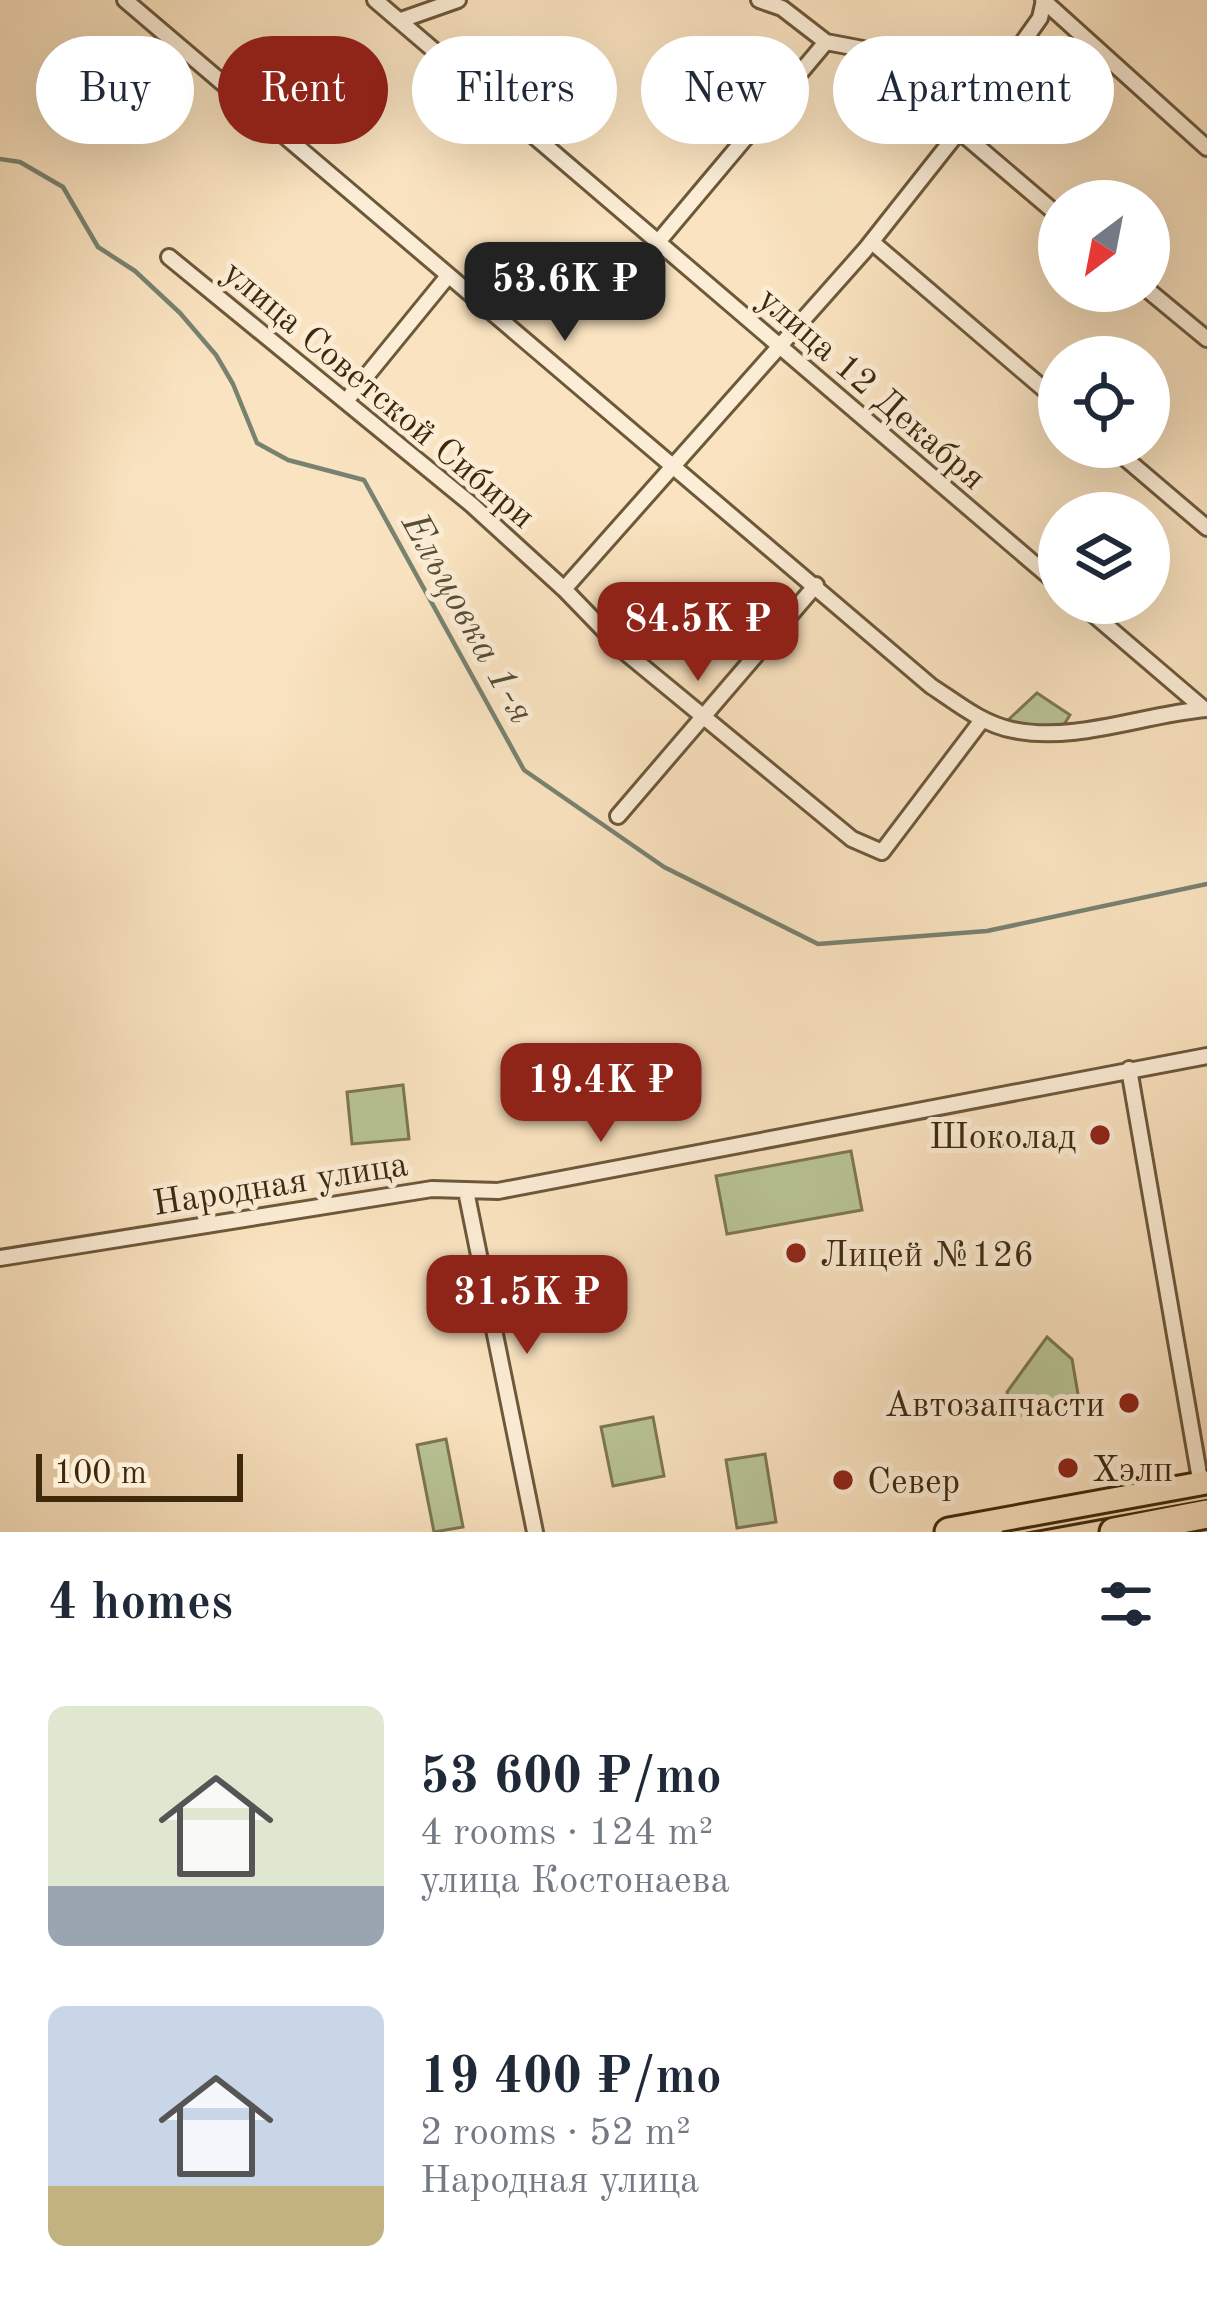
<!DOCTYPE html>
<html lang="en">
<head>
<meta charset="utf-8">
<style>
  :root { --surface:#fff; --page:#f6f6f7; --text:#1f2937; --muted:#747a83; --accent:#8f2418 }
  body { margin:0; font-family:"Old Standard TT",serif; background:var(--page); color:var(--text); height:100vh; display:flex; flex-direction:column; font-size:45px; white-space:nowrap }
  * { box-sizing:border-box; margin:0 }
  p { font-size:39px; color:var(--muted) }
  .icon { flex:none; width:66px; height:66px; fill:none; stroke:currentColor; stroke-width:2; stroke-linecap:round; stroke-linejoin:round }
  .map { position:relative; height:1532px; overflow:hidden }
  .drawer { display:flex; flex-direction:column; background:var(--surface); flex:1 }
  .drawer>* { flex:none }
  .hud { position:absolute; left:36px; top:36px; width:1137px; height:108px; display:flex; gap:24px }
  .needle { width:78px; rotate:212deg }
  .tools { position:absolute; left:1038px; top:180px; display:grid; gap:24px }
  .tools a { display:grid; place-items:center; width:132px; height:132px; border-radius:50%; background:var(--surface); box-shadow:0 12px 48px #0002; font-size:60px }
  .scale { position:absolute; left:36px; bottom:30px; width:207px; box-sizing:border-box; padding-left:12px; border:6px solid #3e290d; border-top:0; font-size:33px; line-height:42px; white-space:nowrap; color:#3e290d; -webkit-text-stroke:9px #fcedd6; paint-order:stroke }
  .price { position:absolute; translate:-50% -102px; padding:0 27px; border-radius:24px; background:var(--accent); color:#fff; font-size:39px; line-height:78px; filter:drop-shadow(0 3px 6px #0008) }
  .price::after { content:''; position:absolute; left:50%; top:72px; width:36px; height:27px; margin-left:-18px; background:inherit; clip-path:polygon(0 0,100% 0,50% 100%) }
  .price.selected { background:#222; color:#fff }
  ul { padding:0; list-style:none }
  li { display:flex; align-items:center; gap:36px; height:300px; padding:0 48px }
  li span { display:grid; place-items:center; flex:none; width:336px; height:240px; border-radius:18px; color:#555 }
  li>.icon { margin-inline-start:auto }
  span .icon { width:144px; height:144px; fill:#fffc; stroke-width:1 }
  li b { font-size:51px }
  h2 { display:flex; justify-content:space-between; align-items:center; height:144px; padding:0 48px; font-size:51px }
  .chip { padding:0 42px; border-radius:54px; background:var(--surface); box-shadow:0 12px 48px #0002; font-size:42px; line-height:108px }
  .chip.selected { background:var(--accent); color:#fff }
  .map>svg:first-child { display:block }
</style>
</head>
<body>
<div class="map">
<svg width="1207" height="1532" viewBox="0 0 1207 1532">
  <rect width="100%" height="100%" fill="#fae3c0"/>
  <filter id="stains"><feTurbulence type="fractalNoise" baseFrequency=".00167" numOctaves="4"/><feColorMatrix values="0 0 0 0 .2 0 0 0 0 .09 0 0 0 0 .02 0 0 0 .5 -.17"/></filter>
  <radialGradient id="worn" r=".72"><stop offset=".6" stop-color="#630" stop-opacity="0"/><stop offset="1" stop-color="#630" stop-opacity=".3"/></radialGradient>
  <!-- green -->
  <path fill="#b9c596" stroke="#7c7752" stroke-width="3" d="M1037,693l33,22 -7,11 -27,1 -30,-5z
    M403,1085l6,54 -57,5 -5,-52z
    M851,1151l11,59 -135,24 -11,-58z
    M1047,1337l25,22 8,47 -67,11 -6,-25z
    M653,1417l11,59 -51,10 -12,-59z
    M446,1439l17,88 -29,5 -17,-87z
    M765,1454l11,68 -39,6 -11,-68z"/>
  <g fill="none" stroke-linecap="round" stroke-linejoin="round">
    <!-- stream -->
    <path stroke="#788271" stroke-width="4.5" d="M0,159l20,3 43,25 35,60 37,24 45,42 36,42 17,29 24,59 31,17 76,20 160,290 140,97 154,77 169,-13 220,-47"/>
    <!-- street casing -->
    <g stroke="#6d583a" stroke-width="20">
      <path id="street" d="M125,0l806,686c26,17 51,38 82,44 63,13 131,-16 194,-21
        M375,0l684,585
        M759,0l23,8 44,34 37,7 196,167
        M1043,0l164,148
        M401,20l57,-20
        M658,242l168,-200
        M872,242l187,160
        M169,257l303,248 92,84 61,63 227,187 30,13 100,-132
        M1149,291l58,48
        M346,401l102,-125
        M1112,447l95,81
        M564,589l301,-339 102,-129 73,-103 4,-18
        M1080,603l124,106
        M618,816l198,-231
        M1129,1069l73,422
        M466,1191l69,341
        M0,1258l432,-69 66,2 709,-135"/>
    </g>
    <!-- highway casing -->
    <g stroke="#3e290d" stroke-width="33">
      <path id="highway" d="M949,1532l258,-47
        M1114,1532l93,-18"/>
    </g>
    <!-- street -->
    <use href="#street" stroke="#fcedd6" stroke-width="14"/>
    <!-- highway -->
    <use href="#highway" stroke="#fae3c0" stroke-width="27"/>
    <!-- tram -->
    <path stroke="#3e290d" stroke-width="3" d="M1003,1532l204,-37"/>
  </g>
  <!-- markers -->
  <g fill="#8f2418" stroke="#fcedd6" stroke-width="4.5">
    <circle cx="1100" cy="1135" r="12"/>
    <circle cx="796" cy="1253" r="12"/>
    <circle cx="1129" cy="1403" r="12"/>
    <circle cx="1068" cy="1468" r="12"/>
    <circle cx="843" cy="1480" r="12"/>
  </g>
  <g text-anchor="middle" stroke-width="10" stroke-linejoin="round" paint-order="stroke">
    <!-- street labels -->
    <g font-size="36" fill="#3e290d" stroke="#fcedd6">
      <text transform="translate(873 387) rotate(41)" y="13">улица 12 Декабря</text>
      <text transform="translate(380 393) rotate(40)" y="13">улица Советской Сибири</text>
      <text transform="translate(280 1182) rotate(-9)" y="13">Народная улица</text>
    </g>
    <!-- poi labels -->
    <g font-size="36" fill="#3e290d" stroke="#fcedd6" text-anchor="start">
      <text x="1076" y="1148" text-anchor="end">Шоколад</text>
      <text x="820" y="1266">Лицей №126</text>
      <text x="1105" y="1416" text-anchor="end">Автозапчасти</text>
      <text x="1092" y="1481">Хэлп</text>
      <text x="867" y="1493">Север</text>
    </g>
    <!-- water labels -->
    <g font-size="39" font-style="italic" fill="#564e36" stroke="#fcedd6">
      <text transform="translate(470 617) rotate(61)" y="14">Ельцовка 1-я</text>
    </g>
  </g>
  <rect width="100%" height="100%" filter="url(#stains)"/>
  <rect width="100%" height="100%" fill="url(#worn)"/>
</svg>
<div class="tools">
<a><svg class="needle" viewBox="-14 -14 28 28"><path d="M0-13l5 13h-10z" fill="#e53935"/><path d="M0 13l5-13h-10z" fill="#747a83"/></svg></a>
<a><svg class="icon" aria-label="locate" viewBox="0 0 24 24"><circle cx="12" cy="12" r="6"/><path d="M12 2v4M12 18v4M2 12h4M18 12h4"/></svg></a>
<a><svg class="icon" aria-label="layers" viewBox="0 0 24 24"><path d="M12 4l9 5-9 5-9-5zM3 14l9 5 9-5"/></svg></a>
</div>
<div class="scale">100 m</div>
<b class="price selected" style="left:565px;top:344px">53.6K ₽</b>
<b class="price" style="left:698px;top:684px">84.5K ₽</b>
<b class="price" style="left:601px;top:1145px">19.4K ₽</b>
<b class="price" style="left:527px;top:1357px">31.5K ₽</b>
<div class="hud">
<a class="chip">Buy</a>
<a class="chip selected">Rent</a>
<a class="chip">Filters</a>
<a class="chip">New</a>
<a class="chip">Apartment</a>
</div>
</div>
<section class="drawer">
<h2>4 homes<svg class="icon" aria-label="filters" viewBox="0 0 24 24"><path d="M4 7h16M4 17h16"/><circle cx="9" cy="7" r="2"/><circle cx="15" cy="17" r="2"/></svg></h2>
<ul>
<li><span style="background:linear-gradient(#dfe7d0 75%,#9aa5b1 0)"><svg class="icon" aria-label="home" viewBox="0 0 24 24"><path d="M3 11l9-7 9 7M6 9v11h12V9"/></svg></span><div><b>53 600 ₽/mo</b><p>4 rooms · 124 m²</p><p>улица Костонаева</p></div></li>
<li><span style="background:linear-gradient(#c9d6e8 75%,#c2b280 0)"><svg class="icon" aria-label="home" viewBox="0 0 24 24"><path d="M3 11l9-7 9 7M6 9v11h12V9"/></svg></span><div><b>19 400 ₽/mo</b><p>2 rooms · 52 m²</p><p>Народная улица</p></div></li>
</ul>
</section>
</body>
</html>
